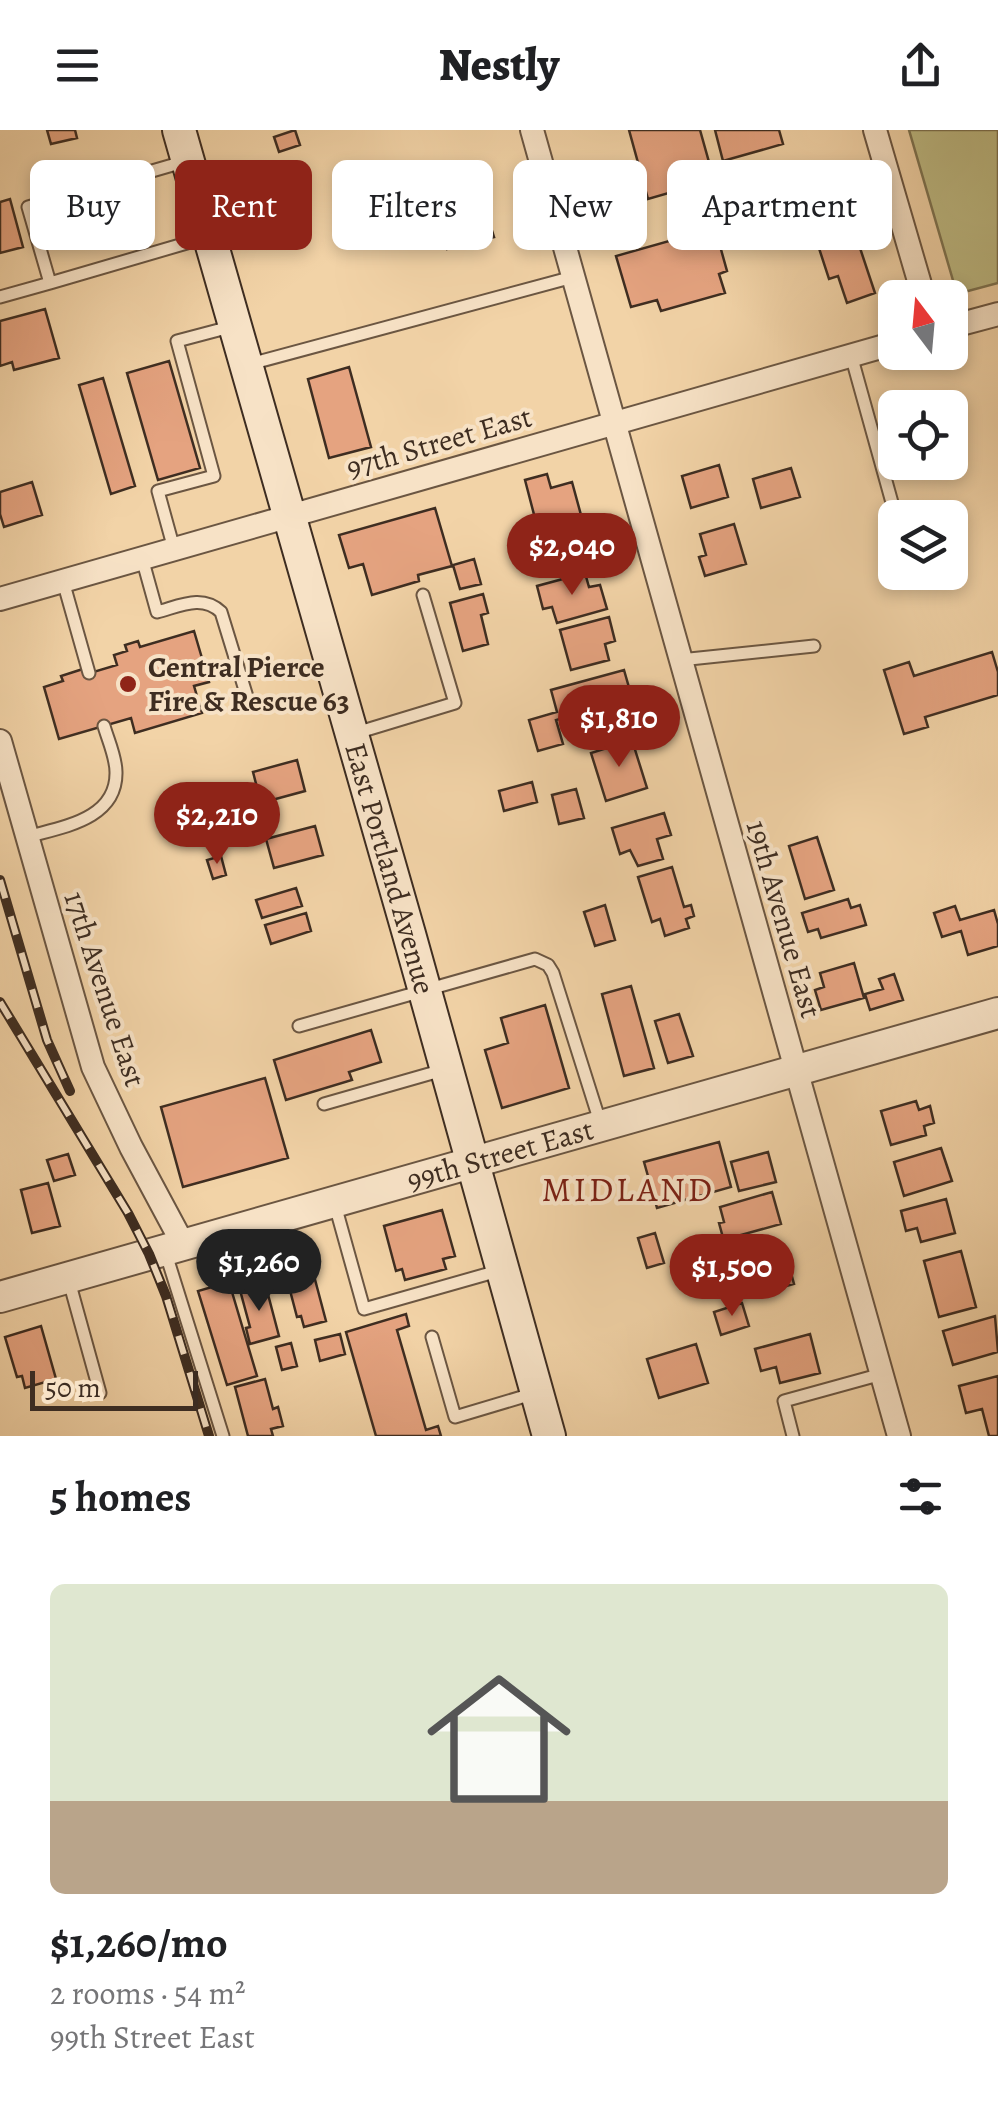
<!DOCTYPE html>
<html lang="en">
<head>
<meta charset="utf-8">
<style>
  :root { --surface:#fff; --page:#f2f2f2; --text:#202124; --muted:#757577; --accent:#8f2418 }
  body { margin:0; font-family:Alegreya,serif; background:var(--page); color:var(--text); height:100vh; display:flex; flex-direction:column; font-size:38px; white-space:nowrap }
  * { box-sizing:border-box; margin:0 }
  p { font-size:32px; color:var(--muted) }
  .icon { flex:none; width:55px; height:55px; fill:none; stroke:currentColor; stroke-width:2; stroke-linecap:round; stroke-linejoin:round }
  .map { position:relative; height:1306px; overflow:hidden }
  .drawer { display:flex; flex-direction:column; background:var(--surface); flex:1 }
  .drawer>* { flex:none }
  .banner { position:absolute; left:30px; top:30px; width:940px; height:90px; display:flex; gap:20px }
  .needle { width:65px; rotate:344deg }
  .fabs { position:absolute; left:878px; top:150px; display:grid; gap:20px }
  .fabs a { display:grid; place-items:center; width:90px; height:90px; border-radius:15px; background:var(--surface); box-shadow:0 5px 15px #0003; font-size:50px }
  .scale { position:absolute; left:30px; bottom:25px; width:168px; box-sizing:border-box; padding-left:10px; border:5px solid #3e2d21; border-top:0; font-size:28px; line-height:35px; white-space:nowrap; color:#3e2d21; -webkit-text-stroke:8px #f7e2c6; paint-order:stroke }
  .price { position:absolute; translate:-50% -85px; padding:0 22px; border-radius:35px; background:var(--accent); color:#fff; font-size:32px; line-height:65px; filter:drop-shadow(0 2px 5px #0008) }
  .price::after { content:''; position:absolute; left:50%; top:60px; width:30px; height:22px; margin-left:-15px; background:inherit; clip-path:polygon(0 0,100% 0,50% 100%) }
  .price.on { background:#222; color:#fff }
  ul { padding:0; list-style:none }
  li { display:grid; align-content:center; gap:20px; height:530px; padding:0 50px }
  li span { display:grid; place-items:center; height:310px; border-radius:15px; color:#555 }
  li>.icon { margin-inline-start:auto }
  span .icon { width:180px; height:180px; fill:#fffc; stroke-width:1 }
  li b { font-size:42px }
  h2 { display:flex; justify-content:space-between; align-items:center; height:120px; padding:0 50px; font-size:42px }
  .tag { padding:0 35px; border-radius:15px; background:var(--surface); box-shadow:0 5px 15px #0003; font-size:35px; line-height:90px }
  .tag.on { background:var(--accent); color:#fff }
  header { display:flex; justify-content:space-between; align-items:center; height:130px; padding:0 50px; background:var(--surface); font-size:45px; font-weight:800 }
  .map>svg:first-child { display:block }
</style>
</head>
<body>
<header><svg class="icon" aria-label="menu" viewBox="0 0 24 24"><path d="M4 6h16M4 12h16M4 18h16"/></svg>Nestly<svg class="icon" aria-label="share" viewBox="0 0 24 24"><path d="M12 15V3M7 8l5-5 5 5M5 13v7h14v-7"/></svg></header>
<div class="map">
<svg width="998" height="1306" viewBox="0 0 998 1306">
  <rect width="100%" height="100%" fill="#f2d3a7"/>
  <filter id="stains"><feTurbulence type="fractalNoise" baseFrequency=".002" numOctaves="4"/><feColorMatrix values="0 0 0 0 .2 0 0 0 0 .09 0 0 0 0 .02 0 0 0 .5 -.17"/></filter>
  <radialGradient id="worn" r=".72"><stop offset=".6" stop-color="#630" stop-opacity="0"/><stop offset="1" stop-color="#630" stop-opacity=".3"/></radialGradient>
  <!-- green -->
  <path fill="#bebb84" stroke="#7e7452" stroke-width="2.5" d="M909,0h89v153l-41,11z"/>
  <!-- building -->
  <path fill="#e5a380" stroke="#3e2d21" stroke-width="2.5" d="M47,0h28l2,8 -26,6z
    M295,0l5,15 -21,7 -5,-15z
    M629,0h71l14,50 -66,19z
    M715,0h64l4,14 -60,17z
    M288,36l7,22 -9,3 2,8 -18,6 -10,-31z
    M476,49l18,58 -47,12 -15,-59z
    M113,61l4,13 6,-2 5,20 -39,12 -7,-35z
    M368,67l9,33 -21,5 -9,-33z
    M10,69l13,48 -23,6v-51z
    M69,82l7,25 -24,7 -8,-24z
    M715,98l12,43 -8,3 6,19 -64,18 -4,-11 -26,7 -15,-51z
    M854,100l21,63 -28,10 -9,-27 -9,3 -12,-37z
    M45,179l14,49 -45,12 -2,-8 -12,4v-45z
    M169,231l31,107 -42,12 -31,-107z
    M349,237l22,80 -42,11 -21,-79z
    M103,248l32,108 -24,8 -32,-109z
    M719,335l9,32 -37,11 -9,-32z
    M791,338l9,29 -39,11 -8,-29z
    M547,344l4,14 21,-6 9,33 -44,11 -12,-46z
    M32,352l10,33 -38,12 -4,-13v-22z
    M435,378l17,58 -34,9 1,6 -47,14 -9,-31 -14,4 -10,-33z
    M734,394l12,40 -41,12 -6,-19 7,-2 -6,-21z
    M474,429l7,25 -21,5 -7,-24z
    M585,443l4,14 11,-2 7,24 -50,14 -5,-16 -9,2 -6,-23z
    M483,464l5,19 -7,2 7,29 -25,7 -13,-48z
    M609,487l6,24 -10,3 4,16 -38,10 -11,-40z
    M194,501l15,51 -15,4 8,27 -67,20 -4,-15 -72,21 -15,-52 19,-6 -2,-5 25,-8 1,6 30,-9 -3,-10 13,-4 -2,-6 13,-4 2,6z
    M992,522l6,20v23l-73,22 3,10 -24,7 -20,-64 25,-8 5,14z
    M624,540l8,28 -16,5 2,7 -20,6 -1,-8 -41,12 7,24 -25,7 -9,-31 28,-8 -6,-22z
    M632,610l15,48 -41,13 -15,-48z
    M297,630l8,31 -44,12 -8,-31z
    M532,652l5,20 -33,9 -5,-20z
    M576,659l8,29 -25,6 -7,-29z
    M218,667l9,29 -27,8 -9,-29z
    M664,683l7,22 -14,4 6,20 -25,7 -8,-16 -10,4 -8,-26z
    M315,696l8,29 -49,13 -8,-29z
    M817,707l17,53 -29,9 -16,-53z
    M221,726l5,19 -13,4 -6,-19z
    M672,737l12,40 7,-2 3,11 -8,3 3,9 -24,8 -5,-17 -8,3 -14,-45z
    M296,758l6,18 -40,12 -6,-18z
    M848,769l3,9 9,-3 6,20 -45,13 -3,-9 -10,3 -6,-19z
    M605,775l10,35 -20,6 -11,-34z
    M955,776l5,14 34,-10 4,14v22l-30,9 -7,-24 -19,6 -8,-24z
    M306,783l5,18 -40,13 -6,-19z
    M854,833l10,35 -43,12 -6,-20 9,-3 -4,-14z
    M894,844l9,26 -33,10 -5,-16 18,-5 -4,-10z
    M631,856l23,82 -30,8 -22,-82z
    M545,875l24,83 -67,20 -17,-58 23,-7 -7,-25z
    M679,884l14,42 -25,7 -13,-42z
    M371,900l10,32 -32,10 3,8 -66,20 -12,-40z
    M265,948l23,80 -105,29 -22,-80z
    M916,971l3,9 11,-4 4,17 -10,3 2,9 -35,10 -10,-34z
    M719,1012l12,45 -74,21 -13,-46z
    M941,1018l11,33 -48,15 -10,-34z
    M768,1022l8,30 -37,9 -8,-29z
    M68,1024l7,21 -21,6 -7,-21z
    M48,1053l12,43 -28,7 -11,-43z
    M772,1062l9,32 -44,12 2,6 -14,3 -6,-22 5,-1 -4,-15z
    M946,1069l9,34 -34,9 -4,-14 -11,3 -5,-20z
    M442,1080l13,46 -12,3 3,10 -41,11 -3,-11 -6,2 -12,-45z
    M655,1103l9,30 -17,5 -9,-30z
    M785,1121l9,33 -40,11 -9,-33z
    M961,1121l15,56 -37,10 -15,-56z
    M313,1142l13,49 -22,6 -3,-11 -4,1 -10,-38z
    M229,1152l28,94 -30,9 -29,-94z
    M265,1153l14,53 -29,8 -4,-16 4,-1 -10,-37z
    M742,1173l7,23 -28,9 -7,-23z
    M406,1184l3,12 -12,4 29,100 12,-4 3,10h-65l-30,-104z
    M995,1186l3,36 -45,13 -10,-34z
    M41,1196l15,53 -31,9 -3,-12 -5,1 -12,-40z
    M340,1204l5,20 -25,7 -5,-21z
    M810,1204l10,39 -40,10 -4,-16 -15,4 -6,-22z
    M291,1213l6,23 -15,4 -6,-23z
    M696,1214l12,39 -49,15 -12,-39z
    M998,1246v60h-9l-7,-27 -16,4 -7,-27z
    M265,1249l8,30 5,-2 5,19 -12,3 2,7h-25l-13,-49z"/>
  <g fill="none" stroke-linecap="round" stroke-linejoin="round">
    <!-- service casing -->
    <g stroke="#6b5642" stroke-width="15">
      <path id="service" d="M50,153l154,-45
        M0,167l50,-14 -22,-76 155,-45
        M851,225l45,162
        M250,234l323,-87
        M174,419l-16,-58 56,-15 -37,-135 53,-14
        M142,428l15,54c23,-6 45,-18 64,0l27,88
        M63,451l26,92
        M680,530l134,-14
        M356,603l99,-30 -32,-108
        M27,707c34,-10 90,-17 89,-65 0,-15 -8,-32 -12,-46
        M299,896l236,-67 13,6 5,8 48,152
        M324,974l119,-34
        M335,1075l29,104 134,-38
        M166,1124l57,182
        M69,1151l31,112
        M432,1207l23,80 77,-23
        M793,1306l-9,-35 98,-27"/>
    </g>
    <!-- minor casing -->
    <g stroke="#6b5642" stroke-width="26">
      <path id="minor" d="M532,0l367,1306
        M875,0l49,168
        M950,197l48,-13
        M0,469l895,-256
        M0,611l93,326 38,80 52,97"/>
    </g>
    <!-- tertiary casing -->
    <g stroke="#6b5642" stroke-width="34">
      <g id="tertiary">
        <path id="s1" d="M0,1167l998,-284"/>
      </g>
    </g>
    <!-- secondary casing -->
    <g stroke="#3e2d21" stroke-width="36">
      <g id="secondary">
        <path id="s2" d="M179,0l230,804 140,502"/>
      </g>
    </g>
    <!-- service -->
    <use href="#service" stroke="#f7e2c6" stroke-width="11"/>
    <!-- minor -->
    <use href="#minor" stroke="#f7e2c6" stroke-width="22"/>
    <!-- tertiary -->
    <use href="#tertiary" stroke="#f7e2c6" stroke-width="30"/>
    <!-- secondary -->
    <use href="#secondary" stroke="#f7e2c6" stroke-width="32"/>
    <!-- rail casing -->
    <g stroke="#3e2d21" stroke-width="10">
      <path id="rail" d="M0,750l47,160 23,51
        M0,872l128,211 21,41 17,42 43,140"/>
    </g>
    <!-- rail -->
    <use href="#rail" stroke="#f7e2c6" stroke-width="6" stroke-dasharray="19" stroke-linecap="butt"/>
  </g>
  <!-- markers -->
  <circle fill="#8f2418" stroke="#f7e2c6" stroke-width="4" cx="128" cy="554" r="10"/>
  <g text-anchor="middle" stroke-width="8" stroke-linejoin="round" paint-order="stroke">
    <!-- street labels -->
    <g font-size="30" fill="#3e2d21" stroke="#f7e2c6">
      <text transform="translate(439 312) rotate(-16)" y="10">97th Street East</text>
      <text dy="10" stroke="none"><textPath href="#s2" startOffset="768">East Portland Avenue</textPath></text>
      <text transform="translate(784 789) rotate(74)" y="10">19th Avenue East</text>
      <text transform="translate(105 859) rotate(72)" y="10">17th Avenue East</text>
      <text dy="10" stroke="none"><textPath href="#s1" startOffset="520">99th Street East</textPath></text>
    </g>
    <!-- poi labels -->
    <g font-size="30" font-weight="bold" fill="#3e2d21" stroke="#f7e2c6" text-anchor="start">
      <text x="148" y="547">Central Pierce<tspan x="148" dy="34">Fire &amp; Rescue 63</tspan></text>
    </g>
    <!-- quarter labels -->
    <g font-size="35" letter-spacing="2.5" fill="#7a1f14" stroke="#f7e2c6">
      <text x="628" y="1071">MIDLAND</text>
    </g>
  </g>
  <rect width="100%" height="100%" filter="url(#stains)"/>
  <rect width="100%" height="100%" fill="url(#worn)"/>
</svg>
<div class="fabs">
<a><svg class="needle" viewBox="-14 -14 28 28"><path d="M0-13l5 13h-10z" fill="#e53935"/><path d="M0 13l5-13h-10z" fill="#757577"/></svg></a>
<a><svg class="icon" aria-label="locate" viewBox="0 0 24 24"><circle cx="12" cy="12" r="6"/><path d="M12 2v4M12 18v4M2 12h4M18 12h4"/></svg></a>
<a><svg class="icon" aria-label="layers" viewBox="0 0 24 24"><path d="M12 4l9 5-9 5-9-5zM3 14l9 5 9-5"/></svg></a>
</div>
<div class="scale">50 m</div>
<b class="price" style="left:572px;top:468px">$2,040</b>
<b class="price" style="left:619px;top:640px">$1,810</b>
<b class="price" style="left:217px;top:737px">$2,210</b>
<b class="price on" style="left:259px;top:1184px">$1,260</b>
<b class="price" style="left:732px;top:1189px">$1,500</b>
<div class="banner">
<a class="tag">Buy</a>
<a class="tag on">Rent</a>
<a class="tag">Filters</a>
<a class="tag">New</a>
<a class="tag">Apartment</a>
</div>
</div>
<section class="drawer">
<h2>5 homes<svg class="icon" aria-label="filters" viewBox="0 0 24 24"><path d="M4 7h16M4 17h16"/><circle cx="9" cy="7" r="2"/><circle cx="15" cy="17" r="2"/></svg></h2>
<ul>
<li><span style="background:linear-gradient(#dfe7d0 70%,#b9a48a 0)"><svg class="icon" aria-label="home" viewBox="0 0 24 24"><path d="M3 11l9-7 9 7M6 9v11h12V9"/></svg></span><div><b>$1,260/mo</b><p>2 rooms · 54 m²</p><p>99th Street East</p></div></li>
</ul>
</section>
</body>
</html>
